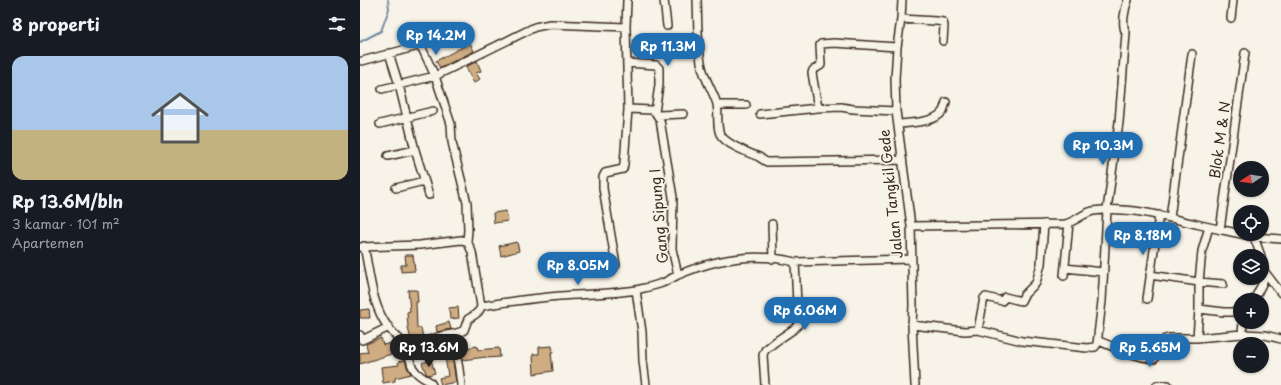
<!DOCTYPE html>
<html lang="id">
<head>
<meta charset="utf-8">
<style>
  :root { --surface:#171b24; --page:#20242c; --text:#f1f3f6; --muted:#9ea1a6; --accent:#1f6fb2 }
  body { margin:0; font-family:"Playpen Sans",sans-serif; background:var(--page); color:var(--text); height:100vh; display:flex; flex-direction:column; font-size:15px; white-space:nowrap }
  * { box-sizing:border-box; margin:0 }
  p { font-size:13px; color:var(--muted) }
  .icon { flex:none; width:22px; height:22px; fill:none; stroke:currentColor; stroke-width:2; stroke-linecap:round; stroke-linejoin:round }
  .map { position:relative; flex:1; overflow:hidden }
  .side { display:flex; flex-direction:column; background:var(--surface); width:360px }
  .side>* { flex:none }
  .needle { width:26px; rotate:258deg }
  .fabs { position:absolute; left:873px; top:161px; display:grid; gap:8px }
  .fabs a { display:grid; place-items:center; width:36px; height:36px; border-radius:50%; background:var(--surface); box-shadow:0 1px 3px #0004; font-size:20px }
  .price { position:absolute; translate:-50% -34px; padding:0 9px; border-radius:14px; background:var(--accent); color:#fff; font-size:13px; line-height:26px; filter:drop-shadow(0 1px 2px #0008) }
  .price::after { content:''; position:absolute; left:50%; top:24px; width:12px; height:9px; margin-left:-6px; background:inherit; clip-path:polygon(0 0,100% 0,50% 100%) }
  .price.current { background:#222; color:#fff }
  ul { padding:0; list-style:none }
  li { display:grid; align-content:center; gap:8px; height:212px; padding:0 12px }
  li span { display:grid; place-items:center; height:124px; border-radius:12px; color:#555 }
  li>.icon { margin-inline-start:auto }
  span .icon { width:72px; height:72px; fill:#fffc; stroke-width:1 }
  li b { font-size:17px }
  h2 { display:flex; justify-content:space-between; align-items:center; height:48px; padding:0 12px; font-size:17px }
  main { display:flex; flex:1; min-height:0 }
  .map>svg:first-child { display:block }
</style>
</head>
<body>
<main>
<section class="side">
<h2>8 properti<svg class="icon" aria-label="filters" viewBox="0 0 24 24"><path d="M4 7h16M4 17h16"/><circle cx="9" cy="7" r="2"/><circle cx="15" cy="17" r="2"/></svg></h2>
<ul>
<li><span style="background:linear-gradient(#a9c7e8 60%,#c2b280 0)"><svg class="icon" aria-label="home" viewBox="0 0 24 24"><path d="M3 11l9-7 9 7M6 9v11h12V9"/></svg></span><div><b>Rp 13.6M/bln</b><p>3 kamar · 101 m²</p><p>Apartemen</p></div></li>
</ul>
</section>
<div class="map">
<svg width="921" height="385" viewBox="0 0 921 385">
  <rect width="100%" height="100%" fill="#f7f3e8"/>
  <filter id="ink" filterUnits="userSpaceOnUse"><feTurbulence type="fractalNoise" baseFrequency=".025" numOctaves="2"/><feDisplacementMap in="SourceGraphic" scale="8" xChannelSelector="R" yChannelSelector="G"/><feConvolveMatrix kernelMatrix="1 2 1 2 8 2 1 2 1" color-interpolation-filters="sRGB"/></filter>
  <g filter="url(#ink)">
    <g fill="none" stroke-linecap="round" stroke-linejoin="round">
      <!-- stream -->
      <path stroke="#768ca1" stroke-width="2" d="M0,42l21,-11 8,-22 -1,-9"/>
    </g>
    <!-- building -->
    <path fill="#cfac82" stroke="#3b2a1e" d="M110,43l4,8 -34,17 -4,-7z
      M117,61l4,10 -5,2 4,6 -6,4 -5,-9 -3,-7z
      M146,211l2,10 -14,2 -1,-10z
      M157,242l2,9 -18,5 -2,-10z
      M45,255h8l2,16 -14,1v-7h5z
      M48,290h9l1,12h-2l1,26h4l2,9 -12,3 -3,-12 -1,-16 3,-1z
      M98,307l1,11 -9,1 -1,-11z
      M9,309l1,9h-10v-8z
      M89,322l2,7 -14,3 -1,-6z
      M21,338l2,7 13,-3 2,10 -38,12v-11l8,-1 -2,-8z
      M117,346l1,4 21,-2 1,9 -14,1v-1l-24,3 -1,-11z
      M192,346l1,6h-2l2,19 -19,3 -1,-20h6v-7z
      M92,355l4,27 -15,3 -2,-7 9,-2 -3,-20z
      M45,360l2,7 4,7 -16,4v3l-12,2 -2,-16 18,-2 -1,-3z
      M71,360l4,13 -7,2 -2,-2 -4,-10z"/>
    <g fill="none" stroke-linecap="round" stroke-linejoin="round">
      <!-- minor casing -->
      <g stroke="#3b2a1e" stroke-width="10">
        <path id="minor" d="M304,0l3,26
          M337,0c1,22 0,46 5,67 3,13 11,24 15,37 2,10 -1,21 3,30 6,11 29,19 39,23 3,2 5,4 8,5l135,-2
          M542,0l-1,19 -4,28 -2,32 1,32 15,115 2,79 -1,20 3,60
          M871,18l2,-18
          M541,19l35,2 7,1 1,4 -1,15
          M29,53l10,32 16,65 14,45
          M2,61l56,-15h3l14,30 16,48 1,18 3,13 12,48 1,27 -1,11 5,11 9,54c-1,7 -8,10 -13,13l-4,11c-6,4 -12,4 -18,5 -7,1 -31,10 -36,13 -2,12 2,23 12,29 4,3 8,3 10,8
          M267,63l29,2 3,3v17l-4,27
          M22,89l53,-13 100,-49 15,-3 76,3
          M357,105h29
          M458,108l-6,-35 1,-3 7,-4 1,-1 -1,-20 1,-1 13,-1 63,4
          M268,109l24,1 3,2 5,8 13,77 -1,52 6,26
          M400,114l58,-6 23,-1 12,2 43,2
          M298,115l25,-1
          M20,124l53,-13
          M538,124c12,-1 37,-1 45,-13 1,-2 2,-6 3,-9
          M28,156l27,-6
          M36,188l28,-7
          M810,218l22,-164
          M412,224l1,35
          M551,226l154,-2c10,-2 18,-11 28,-13 34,-6 70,6 103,13 19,5 39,8 58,13l7,19
          M860,230l25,-177
          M894,237l27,2
          M4,246c6,27 7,58 24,81 6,8 15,15 22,22
          M0,247l60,-2 41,-5 6,1
          M902,260l2,11 17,22
          M256,265l-13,-77v-11l2,-4 18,-4 1,-5 4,-55 -2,-82 1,-27
          M705,268l38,4
          M790,275l49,7 24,2
          M704,276l5,-53
          M276,290l6,42 1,29 3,24
          M787,299l12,-84
          M894,300l9,-18 1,-11
          M121,306c26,-4 52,-8 79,-10 25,-2 51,-2 76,-6 8,-2 19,-4 26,-7 6,-2 11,-6 16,-8 37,-16 78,-23 117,-13l116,-3
          M839,309l25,3h16
          M552,325l53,6 13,-1 6,-32 2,-1 16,4 3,-4 16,4 3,-6 12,-12 5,-19 3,-40
          M618,330l44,11 65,7 8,-1 2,-3 5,-43 5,-91 12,-88 7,-89c-5,-8 -1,-25 2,-33
          M93,334l6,35 2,16
          M882,334l1,-12
          M0,335l2,5 27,-13
          M837,338l2,-29v-27l3,-31 7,-24
          M739,341c17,7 36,16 55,18l11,-20 4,-1h28l45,-4 23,1 16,4
          M405,385l-2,-30 2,-5 10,-8 19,-13 4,-4 -3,-63
          M797,385h11"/>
      </g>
      <!-- minor -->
      <use href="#minor" stroke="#f7f3e8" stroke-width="7"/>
    </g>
  </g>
  <g text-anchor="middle" stroke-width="3.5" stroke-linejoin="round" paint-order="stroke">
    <!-- street labels -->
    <g font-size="14" fill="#3b2a1e" stroke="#f7f3e8">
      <text transform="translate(860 140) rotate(-82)" y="5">Blok M &amp; N</text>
      <text transform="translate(531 194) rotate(-96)" y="5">Jalan Tangkil Gede</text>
      <text transform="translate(299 216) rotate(-95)" y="5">Gang Sipung I</text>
    </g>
  </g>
</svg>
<div class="fabs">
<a><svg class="needle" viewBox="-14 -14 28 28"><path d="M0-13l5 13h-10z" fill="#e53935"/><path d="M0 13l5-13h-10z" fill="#9ea1a6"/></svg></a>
<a><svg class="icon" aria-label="locate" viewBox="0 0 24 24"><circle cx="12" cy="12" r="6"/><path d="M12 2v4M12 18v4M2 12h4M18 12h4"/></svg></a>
<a><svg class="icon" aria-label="layers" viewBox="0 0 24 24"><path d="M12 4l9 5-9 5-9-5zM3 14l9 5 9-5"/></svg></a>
<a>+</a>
<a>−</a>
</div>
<b class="price" style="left:76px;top:56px">Rp 14.2M</b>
<b class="price" style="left:308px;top:67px">Rp 11.3M</b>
<b class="price" style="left:743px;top:166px">Rp 10.3M</b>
<b class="price" style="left:783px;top:256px">Rp 8.18M</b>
<b class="price" style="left:218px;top:286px">Rp 8.05M</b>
<b class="price" style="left:445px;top:331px">Rp 6.06M</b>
<b class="price current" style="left:69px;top:368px">Rp 13.6M</b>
<b class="price" style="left:790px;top:368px">Rp 5.65M</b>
</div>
</main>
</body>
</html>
